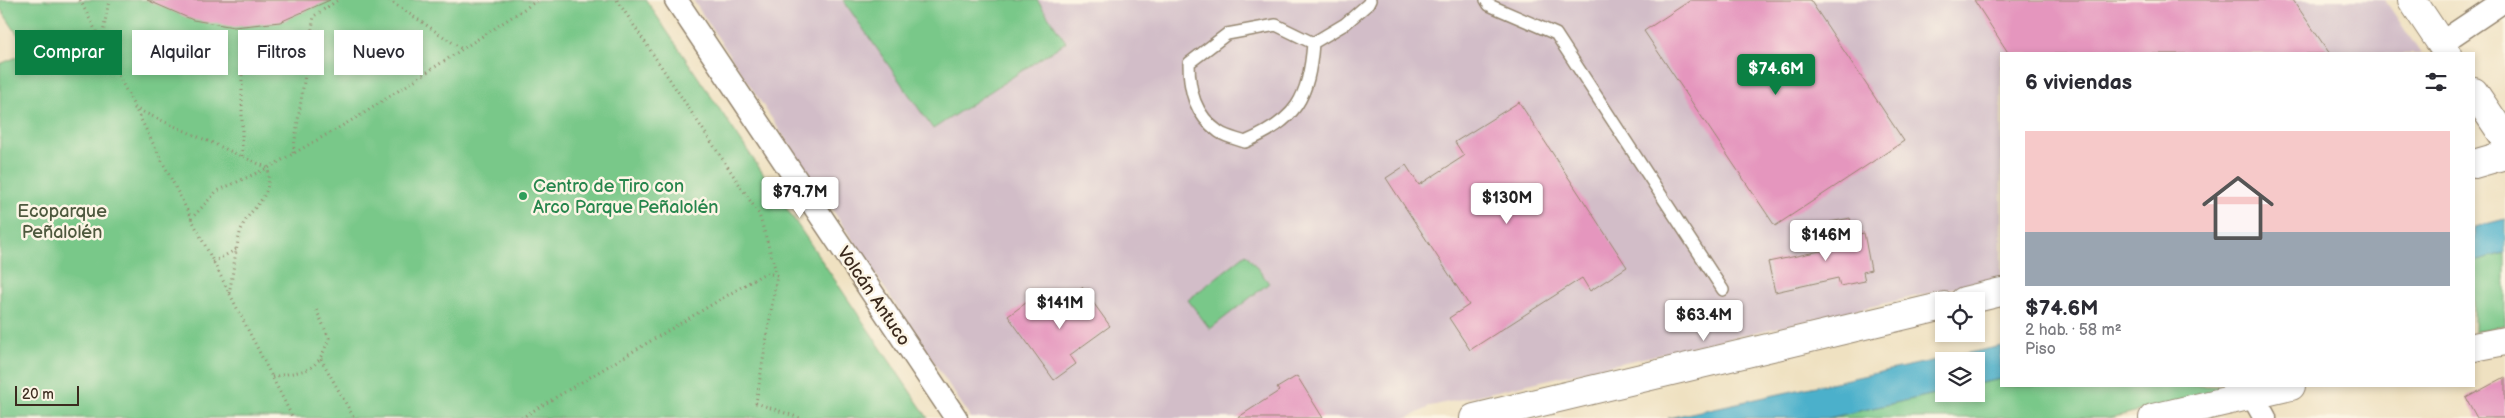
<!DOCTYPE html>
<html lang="es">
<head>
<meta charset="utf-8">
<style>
  :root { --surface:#fff; --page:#f2f2f3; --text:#2b2b33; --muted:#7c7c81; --accent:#0b8043 }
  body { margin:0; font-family:"Balsamiq Sans",sans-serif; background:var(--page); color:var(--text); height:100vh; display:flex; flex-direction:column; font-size:19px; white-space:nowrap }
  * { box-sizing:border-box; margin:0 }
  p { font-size:16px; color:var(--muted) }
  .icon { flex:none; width:28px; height:28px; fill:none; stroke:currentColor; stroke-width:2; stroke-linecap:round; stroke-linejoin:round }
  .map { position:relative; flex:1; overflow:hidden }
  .panel { position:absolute; left:2000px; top:52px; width:475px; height:335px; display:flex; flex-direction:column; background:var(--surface); border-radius:0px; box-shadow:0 2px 8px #0003 }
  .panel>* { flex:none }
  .banner { position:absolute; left:15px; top:30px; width:475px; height:45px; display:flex; gap:10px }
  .fabs { position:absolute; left:1935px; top:292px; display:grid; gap:10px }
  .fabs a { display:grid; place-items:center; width:50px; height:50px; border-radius:0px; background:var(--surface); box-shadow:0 2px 8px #0003; font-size:25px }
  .scale { position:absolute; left:15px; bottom:12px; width:64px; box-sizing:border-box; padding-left:5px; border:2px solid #3b2a1e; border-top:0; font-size:14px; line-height:18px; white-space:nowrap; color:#3b2a1e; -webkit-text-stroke:4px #fcf5e5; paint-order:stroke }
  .price { position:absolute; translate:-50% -42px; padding:0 11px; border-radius:5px; background:#fff; color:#222; font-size:16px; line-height:32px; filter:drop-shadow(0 1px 2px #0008) }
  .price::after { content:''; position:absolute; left:50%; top:30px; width:15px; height:11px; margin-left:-8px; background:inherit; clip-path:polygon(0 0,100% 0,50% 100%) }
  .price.selected { background:var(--accent); color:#fff }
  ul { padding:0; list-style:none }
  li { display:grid; align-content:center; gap:10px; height:265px; padding:0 25px }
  li span { display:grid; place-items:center; height:155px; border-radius:0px; color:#555 }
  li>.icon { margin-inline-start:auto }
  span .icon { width:90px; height:90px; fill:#fffc; stroke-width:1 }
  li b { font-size:21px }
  h2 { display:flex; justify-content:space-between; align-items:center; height:60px; padding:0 25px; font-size:21px }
  .chip { padding:0 18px; border-radius:0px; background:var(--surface); box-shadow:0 2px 8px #0003; font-size:18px; line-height:45px }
  .chip.selected { background:var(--accent); color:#fff }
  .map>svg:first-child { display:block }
</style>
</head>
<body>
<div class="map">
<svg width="2505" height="418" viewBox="0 0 2505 418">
  <rect width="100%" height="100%" fill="#fcf5e5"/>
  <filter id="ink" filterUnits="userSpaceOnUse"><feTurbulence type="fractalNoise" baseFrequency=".02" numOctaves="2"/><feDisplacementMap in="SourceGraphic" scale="10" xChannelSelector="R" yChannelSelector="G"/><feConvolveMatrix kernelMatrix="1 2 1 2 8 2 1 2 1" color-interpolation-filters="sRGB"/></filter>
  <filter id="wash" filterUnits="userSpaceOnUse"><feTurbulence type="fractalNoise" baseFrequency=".0096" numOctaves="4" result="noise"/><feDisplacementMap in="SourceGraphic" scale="20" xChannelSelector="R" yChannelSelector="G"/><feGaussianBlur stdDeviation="1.12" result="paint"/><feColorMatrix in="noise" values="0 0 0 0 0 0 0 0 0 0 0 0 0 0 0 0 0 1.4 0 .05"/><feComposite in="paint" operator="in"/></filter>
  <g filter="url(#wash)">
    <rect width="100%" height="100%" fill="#efe1c1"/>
    <!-- industrial -->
    <path fill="#d2bdc8" d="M693,0h1692l36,54h-420v223l-570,129 -23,12h-437z"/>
    <!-- green -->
    <path fill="#79c889" stroke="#5a7954" d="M0,0h646l282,418h-928v-354l29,-12 -29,-44z
      M843,0h194l29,42 -133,87z
      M2505,253v72l-31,7v-71z
      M1246,254l23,29 -59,46 -22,-29z
      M2001,379v7h240l-131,32h-282l116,-26v2h32v-10z"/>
    <!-- water -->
    <path fill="#4cb0cb" stroke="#446d74" d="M2505,219v34l-31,8v-34z
      M2001,346v33l-25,5v-23h-32v31l-116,26h-160z"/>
    <g id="blocks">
      <!-- building -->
      <path fill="#e596be" d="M147,0h183l-50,22 -46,5 -41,-7z
        M1691,0h119l94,141 -129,85 -131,-195z
        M1974,0h319l37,54h-321z
        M1519,102l108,165 -37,24 -8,-13 -112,72 -21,-32 20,-13 -83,-127 20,-13 13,20 45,-29 -9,-14z
        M1850,218l4,17 10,-2 7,37 -8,2 2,9 -25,5 -2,-8 -63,14 -7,-30 67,-14 -5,-26z
        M1082,287l28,39 -40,29 6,9 -22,16 -46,-64 22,-16 11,17z
        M1297,376l26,42h-86l42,-27 -2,-3z
        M2505,377v41h-28l-11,-20z"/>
    </g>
  </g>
  <g filter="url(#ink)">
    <use href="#blocks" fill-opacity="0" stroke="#958670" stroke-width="1"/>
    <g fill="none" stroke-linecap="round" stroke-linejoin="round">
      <!-- service casing -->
      <g stroke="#958670" stroke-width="14">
        <path id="service" d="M1486,0l3,5 67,29 167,256
          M1276,25l37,18c-4,56 -17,77 -68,99 -8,-3 -19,-5 -26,-10 -24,-17 -30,-41 -30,-69l38,-29z
          M1313,43l32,-19 23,-20 2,-4"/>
      </g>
      <!-- minor casing -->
      <g stroke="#958670" stroke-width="25">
        <path id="minor" d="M676,0l280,418
          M2441,43l64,-43
          M2252,395l13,23"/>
      </g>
      <!-- tertiary casing -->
      <g stroke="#958670" stroke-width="30">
        <path id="tertiary" d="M2474,164l31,-9
          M1964,301l37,-9
          M1474,418l470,-112"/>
      </g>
      <!-- secondary casing -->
      <g stroke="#958670" stroke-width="30">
        <path id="secondary" d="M2412,0l36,54
          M2474,92l31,46
          M2474,347l31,-6
          M2153,418l138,-32"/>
      </g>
      <!-- path -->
      <path stroke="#958670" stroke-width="3" stroke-dasharray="1 4" stroke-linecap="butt" d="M80,0l213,418
        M389,0l73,49
        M617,0l142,214 18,61 -21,128 44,15
        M101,44l8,-44
        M134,108l134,60c5,35 -20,37 -28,65 -5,19 -7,41 -11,61
        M293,153l21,-137 24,-16
        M242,156v-119
        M191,219l26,-28 51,-23 93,-53 177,-115
        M213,262l24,-13
        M321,359l33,59
        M272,377c36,-8 44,-2 57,-39l-13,-29
        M521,418l244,-145 12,2"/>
      <!-- service -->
      <use href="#service" stroke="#fff" stroke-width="11"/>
      <!-- minor -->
      <use href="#minor" stroke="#fff" stroke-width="22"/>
      <!-- tertiary -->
      <use href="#tertiary" stroke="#fff" stroke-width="28"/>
      <!-- secondary -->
      <use href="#secondary" stroke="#fff" stroke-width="28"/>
    </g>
  </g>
  <!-- markers -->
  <circle fill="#2e9e5b" stroke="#fcf5e5" stroke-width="2" cx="523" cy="196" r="5"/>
  <g text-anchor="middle" stroke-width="5" stroke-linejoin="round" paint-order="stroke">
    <!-- leisure labels -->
    <g font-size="18" fill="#27864d" stroke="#fcf5e5" text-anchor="start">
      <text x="533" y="192">Centro de Tiro con<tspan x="533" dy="21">Arco Parque Peñalolén</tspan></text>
    </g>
    <!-- park labels -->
    <g font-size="18" fill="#4e593e" stroke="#fcf5e5">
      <text x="62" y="217">Ecoparque<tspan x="62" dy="21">Peñalolén</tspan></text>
    </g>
    <!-- street labels -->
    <g font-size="18" fill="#3b2a1e" stroke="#fcf5e5">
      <text transform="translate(874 296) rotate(56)" y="6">Volcán Antuco</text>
    </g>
  </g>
</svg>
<div class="fabs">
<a><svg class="icon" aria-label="locate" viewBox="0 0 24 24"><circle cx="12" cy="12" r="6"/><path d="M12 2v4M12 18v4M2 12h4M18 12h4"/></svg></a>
<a><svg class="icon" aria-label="layers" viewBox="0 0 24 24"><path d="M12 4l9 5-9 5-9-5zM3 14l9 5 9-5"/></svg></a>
</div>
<div class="scale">20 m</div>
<b class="price selected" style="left:1776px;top:96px">$74.6M</b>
<b class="price" style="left:800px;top:219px">$79.7M</b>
<b class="price" style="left:1507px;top:225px">$130M</b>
<b class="price" style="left:1826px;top:262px">$146M</b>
<b class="price" style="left:1060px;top:330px">$141M</b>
<b class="price" style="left:1704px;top:342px">$63.4M</b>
<div class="banner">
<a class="chip selected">Comprar</a>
<a class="chip">Alquilar</a>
<a class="chip">Filtros</a>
<a class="chip">Nuevo</a>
</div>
<section class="panel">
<h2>6 viviendas<svg class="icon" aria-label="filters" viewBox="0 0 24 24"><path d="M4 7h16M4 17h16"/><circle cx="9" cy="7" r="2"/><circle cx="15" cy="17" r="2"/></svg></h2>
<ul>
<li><span style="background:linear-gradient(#f6c9c9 65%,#9aa5b1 0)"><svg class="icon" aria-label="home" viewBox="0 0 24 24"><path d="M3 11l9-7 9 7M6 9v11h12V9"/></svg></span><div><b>$74.6M</b><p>2 hab. · 58 m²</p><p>Piso</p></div></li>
</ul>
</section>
</div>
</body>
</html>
